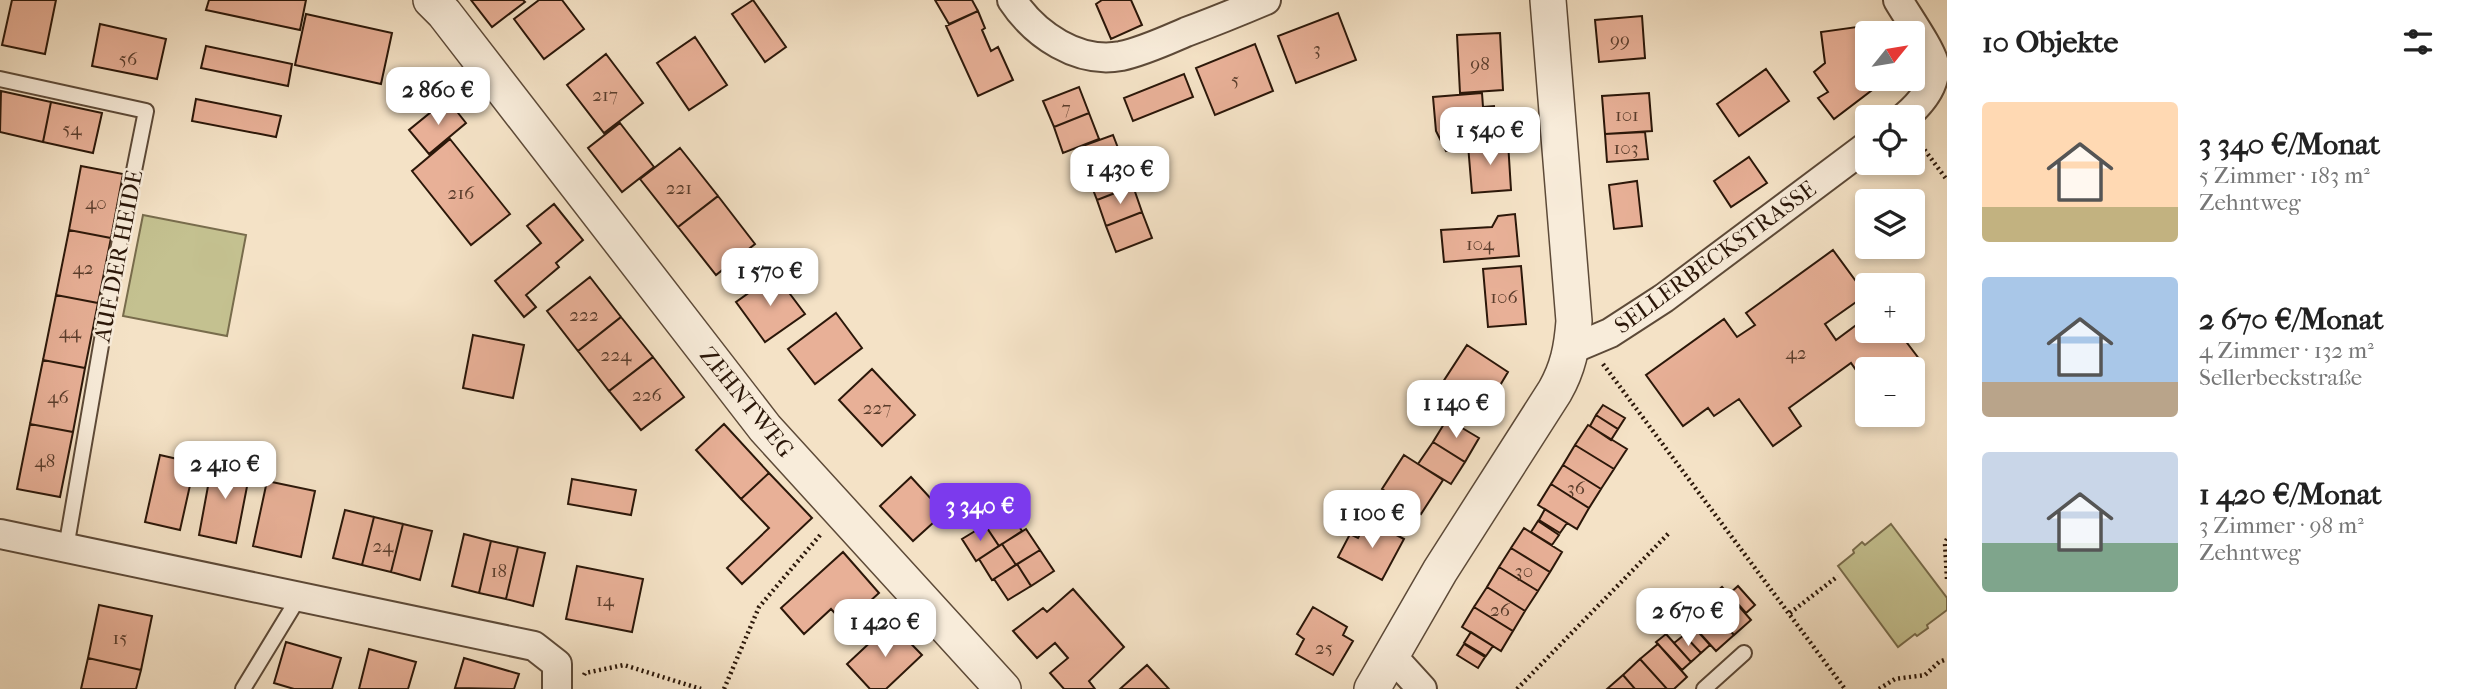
<!DOCTYPE html>
<html lang="de">
<head>
<meta charset="utf-8">
<style>
  :root { --surface:#fff; --page:#f2f2f2; --text:#222; --muted:#767676; --accent:#7c3aed }
  body { margin:0; font-family:"IM FELL French Canon",serif; background:var(--page); color:var(--text); height:100vh; display:flex; flex-direction:column; font-size:26px; white-space:nowrap }
  * { box-sizing:border-box; margin:0 }
  p { font-size:23px; color:var(--muted) }
  .icon { flex:none; width:38px; height:38px; fill:none; stroke:currentColor; stroke-width:2; stroke-linecap:round; stroke-linejoin:round }
  .map { position:relative; flex:1; overflow:hidden }
  .sheet { display:flex; flex-direction:column; background:var(--surface); width:525px }
  .sheet>* { flex:none }
  .needle { width:46px; rotate:60deg }
  .tools { position:absolute; left:1855px; top:21px; display:grid; gap:14px }
  .tools a { display:grid; place-items:center; width:70px; height:70px; border-radius:7px; background:var(--surface); box-shadow:0 4px 10px #0003; font-size:35px }
  .price { position:absolute; translate:-50% -60px; padding:0 16px; border-radius:14px; background:#fff; color:#222; font-size:23px; line-height:46px; filter:drop-shadow(0 2px 4px #0008) }
  .price::after { content:''; position:absolute; left:50%; top:42px; width:21px; height:16px; margin-left:-10px; background:inherit; clip-path:polygon(0 0,100% 0,50% 100%) }
  .price.on { background:var(--accent); color:#fff }
  ul { padding:0; list-style:none }
  li { display:flex; align-items:center; gap:21px; height:175px; padding:0 35px }
  li span { display:grid; place-items:center; flex:none; width:196px; height:140px; border-radius:7px; color:#555 }
  li>.icon { margin-inline-start:auto }
  span .icon { width:84px; height:84px; fill:#fffc; stroke-width:1 }
  li b { font-size:30px }
  h2 { display:flex; justify-content:space-between; align-items:center; height:84px; padding:0 35px; font-size:30px }
  main { display:flex; flex:1; min-height:0 }
  .map>svg:first-child { display:block }
</style>
</head>
<body>
<main>
<div class="map">
<svg width="1947" height="689" viewBox="0 0 1947 689">
  <rect width="100%" height="100%" fill="#f4e2c6"/>
  <filter id="stains"><feTurbulence type="fractalNoise" baseFrequency=".00286" numOctaves="4"/><feColorMatrix values="0 0 0 0 .2 0 0 0 0 .09 0 0 0 0 .02 0 0 0 .5 -.17"/></filter>
  <radialGradient id="worn" r=".72"><stop offset=".6" stop-color="#630" stop-opacity="0"/><stop offset="1" stop-color="#630" stop-opacity=".3"/></radialGradient>
  <!-- green -->
  <path fill="#c4c190" stroke="#786c4c" stroke-width="2" d="M143,215l103,20 -19,101 -104,-20z
    M1891,524l56,74v12l-20,15 1,3 -11,8 -2,-2 -17,13 -60,-81 16,-13 -1,-3 9,-8 3,3z"/>
  <!-- building -->
  <path fill="#e8b097" stroke="#2b1709" stroke-width="2" d="M12,0h44l-11,54 -43,-9z
    M209,0h97l-6,30 -94,-20z
    M471,0h52l2,2 -33,25z
    M539,0h23l22,29 -40,30 -30,-40z
    M753,0l33,47 -21,15 -33,-48z
    M935,0h37l6,11 -29,13z
    M1102,0h29l11,25 -31,14 -15,-35z
    M978,11l7,17 -3,2 9,21 7,-4 15,33 -35,16 -32,-70z
    M1338,13l18,47 -60,23 -18,-47z
    M306,14l86,19 -11,51 -86,-19z
    M1642,16l3,42 -46,4 -4,-42z
    M100,24l66,15 -9,40 -65,-13z
    M1871,25l2,8h-6v46h12l1,5 -46,35 -16,-21 10,-6 -14,-20 11,-9 -4,-31z
    M1500,33l3,57 -43,3 -3,-58z
    M695,37l32,48 -38,25 -32,-47z
    M1255,44l18,47 -58,24 -19,-47z
    M206,46l86,18 -4,22 -87,-18z
    M606,54l37,49 -39,30 -37,-48z
    M1766,69l23,32 -50,35 -22,-32z
    M1184,74l9,23 -60,24 -9,-23z
    M1079,87l10,26 -35,14 -11,-26z
    M1,91l50,11 -8,40 -43,-10z
    M1482,93l1,14 11,-1 1,13 7,13 -56,19 -10,-20 -3,-34z
    M1649,93l3,38 -47,3 -3,-38z
    M196,99l85,17 -5,21 -84,-16z
    M447,99l19,24 -37,31 -20,-24z
    M51,102l51,11 -9,40 -50,-11z
    M1089,113l10,26 -36,14 -9,-26z
    M620,123l34,44 -32,25 -34,-44z
    M1645,132l3,27 -41,3 -2,-28z
    M1113,135l10,26 -36,13 -10,-26z
    M450,139l60,75 -39,31 -59,-74z
    M1508,142l3,48 -39,3 -4,-48z
    M680,148l38,48 -40,31 -38,-48z
    M1749,157l18,26 -36,24 -17,-26z
    M1123,161l10,25 -36,14 -10,-26z
    M81,166l42,8 -12,64 -42,-8z
    M1637,181l5,45 -28,3 -5,-44z
    M1133,186l9,26 -36,14 -9,-26z
    M718,196l37,48 -39,31 -38,-48z
    M554,204l29,36 -27,23 3,4 -33,28 10,12 -12,10 -29,-36 46,-38 -14,-17z
    M1142,212l10,26 -36,14 -10,-26z
    M1515,214l4,42 -75,6 -3,-32 51,-3 6,-11z
    M69,230l42,8 -13,65 -42,-8z
    M1833,250l33,45 -41,29 11,16 31,-23v14h31l25,33 -10,8v-3h-46v17l-16,-23 -62,45 12,18 -28,20 -34,-47 -25,17 -6,-8 -25,18 -37,-51 78,-56 13,18 18,-12 -9,-12z
    M1521,266l5,58 -38,3 -5,-58z
    M775,274l30,40 -40,28 -29,-40z
    M590,277l31,40 -43,34 -31,-40z
    M56,295l42,8 -13,65 -42,-8z
    M836,313l26,35 -47,36 -27,-35z
    M621,317l32,40 -44,34 -31,-40z
    M473,335l51,10 -11,53 -50,-10z
    M1467,345l41,27 -24,40 -43,-27z
    M653,357l31,40 -43,33 -32,-39z
    M43,360l42,8 -12,64 -43,-8z
    M872,369l43,46 -33,31 -43,-46z
    M1603,405l22,13 -7,11 -22,-14z
    M1596,415l22,14 -7,11 -21,-14z
    M1447,419l32,19 -14,24 -32,-20z
    M30,424l43,8 -13,65 -43,-8z
    M724,424l45,49 -28,26 -45,-49z
    M1588,425l39,24 -13,20 -39,-24z
    M1433,442l32,20 -14,22 -33,-20z
    M1575,445l39,24 -13,20 -38,-24z
    M160,455l35,8 -15,67 -35,-8z
    M1404,455l39,25 -22,34 -39,-25z
    M213,459l38,7 -15,77 -37,-8z
    M1563,465l38,24 -12,19 -38,-24z
    M769,473l43,45 -70,66 -15,-16 42,-40 -28,-29z
    M911,477l33,36 -31,28 -33,-35z
    M572,479l64,11 -5,25 -63,-11z
    M267,481l48,10 -14,66 -48,-11z
    M1551,484l38,24 -12,21 -39,-24z
    M1545,509l22,14 -7,10 -21,-13z
    M345,510l29,7 -12,48 -29,-7z
    M1008,510l14,21 -23,15 -14,-21z
    M374,517l29,7 -12,48 -29,-7z
    M1368,520l36,19 -22,41 -44,-23 12,-23 8,4z
    M1538,521l21,14 -7,10 -21,-13z
    M403,524l29,7 -12,49 -29,-8z
    M985,525l14,21 -23,15 -14,-22z
    M1524,528l38,24 -12,20 -39,-24z
    M1026,529l14,21 -24,15 -14,-21z
    M464,534l27,7 -12,52 -27,-7z
    M491,541l27,6 -12,52 -27,-6z
    M1002,544l14,21 -24,15 -13,-21z
    M518,547l27,6 -12,53 -27,-7z
    M1511,548l39,24 -12,19 -39,-24z
    M1040,550l14,21 -23,15 -14,-22z
    M843,552l36,41 -34,31 -14,-15 -27,25 -23,-26z
    M1017,564l14,22 -23,14 -14,-21z
    M577,566l66,13 -11,53 -66,-13z
    M1499,567l39,24 -13,20 -38,-24z
    M1738,586l17,19 -9,8 -17,-19z
    M1487,587l38,24 -12,20 -39,-24z
    M1722,587l29,33 -17,15 -30,-33z
    M1073,589l51,58 -35,34 6,8h-31l-14,-16 18,-15 -13,-15 -18,15 -24,-27 30,-23 4,4z
    M1704,602l30,33 -18,16 -30,-33z
    M99,605l53,11 -11,54 -53,-12z
    M1313,607l34,20 -4,8 10,6 -20,34 -37,-21 8,-15 -7,-5z
    M1474,607l39,24 -12,20 -39,-24z
    M891,623l31,32 -36,34h-16l-23,-25z
    M1693,626l17,19 -9,8 -17,-18z
    M1471,632l22,14 -7,10 -22,-13z
    M1666,634l25,28 -9,8 -26,-28z
    M1684,635l17,18 -10,9 -17,-19z
    M286,642l55,16 -9,31h-38l-20,-6z
    M1464,644l21,13 -7,11 -21,-13z
    M1658,644l29,33 -13,12h-7l-27,-30z
    M369,649l47,13 -8,27h-49z
    M88,658l53,12 -5,19h-55z
    M464,658l55,16 -5,15 -59,-1z
    M1640,659l27,30h-32l-12,-14z
    M1147,665l22,24h-49z
    M1623,675l12,14h-28z"/>
  <g fill="none" stroke-linecap="round" stroke-linejoin="round">
    <!-- service casing -->
    <g stroke="#5d4a38" stroke-width="18">
      <path id="service" d="M0,79l146,32 -32,159 -48,278
        M243,689l56,-92
        M1704,689l40,-36"/>
    </g>
    <!-- minor casing -->
    <g stroke="#5d4a38" stroke-width="32">
      <path id="minor" d="M1012,0c23,35 66,64 109,56 23,-5 44,-15 65,-24 27,-10 54,-21 80,-32
        M1898,0c8,14 34,51 36,64 3,22 -15,41 -29,53
        M1572,349l38,-16 54,-35 203,-152
        M0,534l534,112 23,18v25
        M1391,655l31,34"/>
    </g>
    <!-- tertiary casing -->
    <g stroke="#5d4a38" stroke-width="38">
      <path id="tertiary" d="M431,0l13,13 321,415 238,261
        M1372,689l68,-118 115,-180c13,-23 17,-43 19,-70l-26,-321"/>
    </g>
    <!-- path -->
    <path stroke="#2b1709" stroke-width="4.5" stroke-dasharray="2 3.5" stroke-linecap="butt" d="M1918,141l29,39
      M1603,364l242,325
      M1947,539l-2,4 2,36
      M1790,613l48,-37
      M584,675l1,-2 39,-8 77,24
      M724,689l35,-82 62,-73
      M1517,689l152,-156
      M1879,689l16,-10 30,-4 14,-13 8,-3"/>
    <!-- service -->
    <use href="#service" stroke="#f8ecda" stroke-width="14"/>
    <!-- minor -->
    <use href="#minor" stroke="#f8ecda" stroke-width="28"/>
    <!-- tertiary -->
    <use href="#tertiary" stroke="#f8ecda" stroke-width="35"/>
  </g>
  <g text-anchor="middle" stroke-width="5" stroke-linejoin="round" paint-order="stroke">
    <!-- number labels -->
    <g font-size="19" fill="#5a3d2c">
      <text x="1620" y="46">99</text>
      <text x="1317" y="55">3</text>
      <text x="128" y="65">56</text>
      <text x="1480" y="70">98</text>
      <text x="1235" y="86">5</text>
      <text x="605" y="101">217</text>
      <text x="1066" y="114">7</text>
      <text x="1627" y="121">101</text>
      <text x="72" y="135">54</text>
      <text x="1626" y="154">103</text>
      <text x="679" y="194">221</text>
      <text x="461" y="199">216</text>
      <text x="96" y="209">40</text>
      <text x="1480" y="250">104</text>
      <text x="83" y="274">42</text>
      <text x="1504" y="303">106</text>
      <text x="584" y="321">222</text>
      <text x="70" y="338">44</text>
      <text x="1796" y="359">42</text>
      <text x="616" y="361">224</text>
      <text x="647" y="401">226</text>
      <text x="58" y="403">46</text>
      <text x="877" y="414">227</text>
      <text x="45" y="467">48</text>
      <text x="1576" y="494">36</text>
      <text x="383" y="552">24</text>
      <text x="499" y="577">18</text>
      <text x="1524" y="577">30</text>
      <text x="605" y="606">14</text>
      <text x="1500" y="616">26</text>
      <text x="120" y="644">15</text>
      <text x="1324" y="654">25</text>
    </g>
    <!-- street labels -->
    <g font-size="23" fill="#2b1709" stroke="#f8ecda">
      <text transform="translate(118 256) rotate(-79)" y="8">AUF DER HEIDE</text>
      <text transform="translate(1715 257) rotate(-36)" y="8">SELLERBECKSTRASSE</text>
      <text transform="translate(747 402) rotate(51)" y="8">ZEHNTWEG</text>
    </g>
  </g>
  <rect width="100%" height="100%" filter="url(#stains)"/>
  <rect width="100%" height="100%" fill="url(#worn)"/>
</svg>
<div class="tools">
<a><svg class="needle" viewBox="-14 -14 28 28"><path d="M0-13l5 13h-10z" fill="#e53935"/><path d="M0 13l5-13h-10z" fill="#767676"/></svg></a>
<a><svg class="icon" aria-label="locate" viewBox="0 0 24 24"><circle cx="12" cy="12" r="6"/><path d="M12 2v4M12 18v4M2 12h4M18 12h4"/></svg></a>
<a><svg class="icon" aria-label="layers" viewBox="0 0 24 24"><path d="M12 4l9 5-9 5-9-5zM3 14l9 5 9-5"/></svg></a>
<a>+</a>
<a>−</a>
</div>
<b class="price" style="left:438px;top:127px">2 860 €</b>
<b class="price" style="left:1490px;top:167px">1 540 €</b>
<b class="price" style="left:1120px;top:206px">1 430 €</b>
<b class="price" style="left:770px;top:308px">1 570 €</b>
<b class="price" style="left:1456px;top:440px">1 140 €</b>
<b class="price" style="left:225px;top:501px">2 410 €</b>
<b class="price on" style="left:980px;top:543px">3 340 €</b>
<b class="price" style="left:1372px;top:550px">1 100 €</b>
<b class="price" style="left:1688px;top:648px">2 670 €</b>
<b class="price" style="left:885px;top:659px">1 420 €</b>
</div>
<section class="sheet">
<h2>10 Objekte<svg class="icon" aria-label="filters" viewBox="0 0 24 24"><path d="M4 7h16M4 17h16"/><circle cx="9" cy="7" r="2"/><circle cx="15" cy="17" r="2"/></svg></h2>
<ul>
<li><span style="background:linear-gradient(#ffd9b3 75%,#c2b280 0)"><svg class="icon" aria-label="home" viewBox="0 0 24 24"><path d="M3 11l9-7 9 7M6 9v11h12V9"/></svg></span><div><b>3 340 €/Monat</b><p>5 Zimmer · 183 m²</p><p>Zehntweg</p></div></li>
<li><span style="background:linear-gradient(#a9c7e8 75%,#b9a48a 0)"><svg class="icon" aria-label="home" viewBox="0 0 24 24"><path d="M3 11l9-7 9 7M6 9v11h12V9"/></svg></span><div><b>2 670 €/Monat</b><p>4 Zimmer · 132 m²</p><p>Sellerbeckstraße</p></div></li>
<li><span style="background:linear-gradient(#c9d6e8 65%,#7fa58c 0)"><svg class="icon" aria-label="home" viewBox="0 0 24 24"><path d="M3 11l9-7 9 7M6 9v11h12V9"/></svg></span><div><b>1 420 €/Monat</b><p>3 Zimmer · 98 m²</p><p>Zehntweg</p></div></li>
</ul>
</section>
</main>
</body>
</html>
